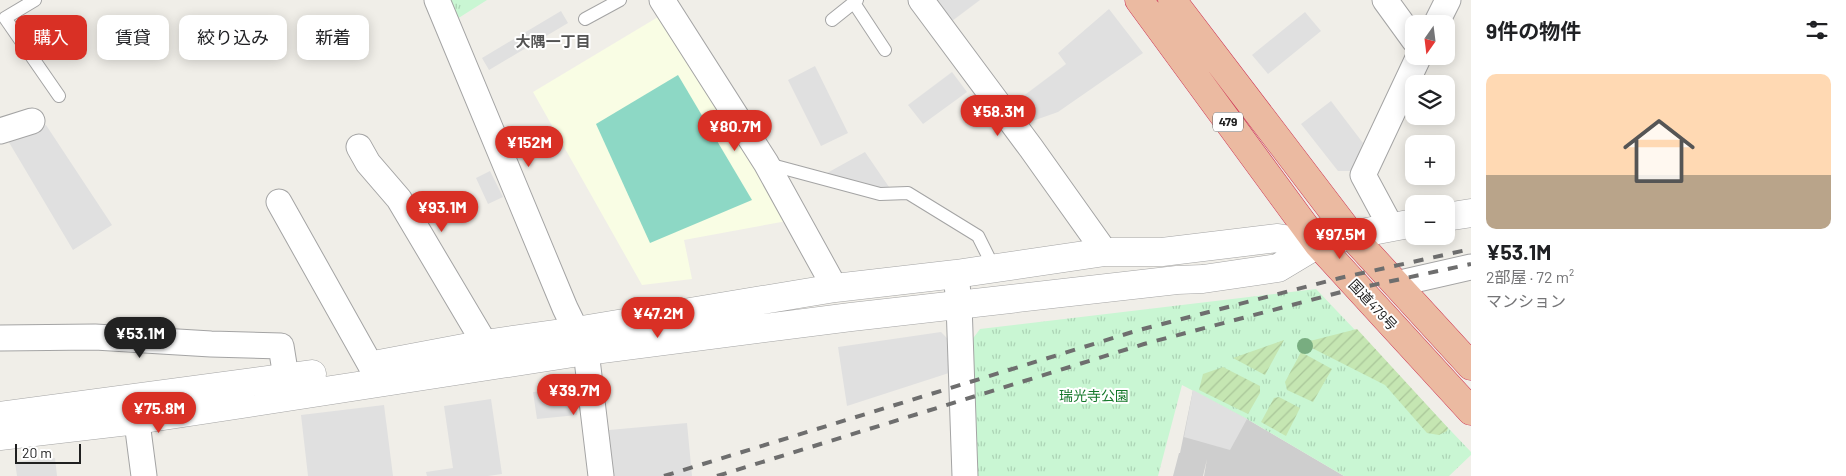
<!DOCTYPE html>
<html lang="ja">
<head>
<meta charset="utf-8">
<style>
  :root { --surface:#fff; --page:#f6f6f6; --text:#202124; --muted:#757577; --accent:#d93025 }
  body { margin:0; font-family:Barlow,"Noto Sans JP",sans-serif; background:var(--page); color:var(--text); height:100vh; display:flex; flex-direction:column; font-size:19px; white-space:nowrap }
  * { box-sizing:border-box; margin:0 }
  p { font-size:16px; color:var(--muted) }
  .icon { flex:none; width:28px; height:28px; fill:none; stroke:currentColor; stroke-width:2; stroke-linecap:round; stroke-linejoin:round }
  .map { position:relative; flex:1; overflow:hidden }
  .drawer { display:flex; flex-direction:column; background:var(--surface); width:375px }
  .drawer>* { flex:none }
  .hud { position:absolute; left:15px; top:15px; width:475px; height:45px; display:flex; gap:10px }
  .needle { width:32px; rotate:194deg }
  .fabs { position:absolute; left:1405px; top:15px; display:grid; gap:10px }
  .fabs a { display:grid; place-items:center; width:50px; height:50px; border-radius:10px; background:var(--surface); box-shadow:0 2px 12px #0003; font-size:25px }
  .scale { position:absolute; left:15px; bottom:12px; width:66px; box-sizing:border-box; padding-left:5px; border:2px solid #202020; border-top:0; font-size:14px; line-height:18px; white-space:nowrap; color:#202020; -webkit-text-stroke:4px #fff; paint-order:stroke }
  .price { position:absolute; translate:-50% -42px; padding:0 11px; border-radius:18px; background:var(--accent); color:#fff; font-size:16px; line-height:32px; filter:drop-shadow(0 1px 2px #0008) }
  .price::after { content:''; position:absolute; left:50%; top:30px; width:15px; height:11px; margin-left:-8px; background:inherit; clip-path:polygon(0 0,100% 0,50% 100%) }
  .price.current { background:#222; color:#fff }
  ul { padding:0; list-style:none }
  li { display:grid; align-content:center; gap:10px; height:265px; padding:0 15px }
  li span { display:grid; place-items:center; height:155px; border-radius:10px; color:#555 }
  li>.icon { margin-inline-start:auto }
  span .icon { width:90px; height:90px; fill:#fffc; stroke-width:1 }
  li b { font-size:21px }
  h2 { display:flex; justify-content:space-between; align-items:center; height:60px; padding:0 15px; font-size:21px }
  .tag { padding:0 18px; border-radius:10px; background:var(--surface); box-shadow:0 2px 12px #0003; font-size:18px; line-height:45px }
  .tag.current { background:var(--accent); color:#fff }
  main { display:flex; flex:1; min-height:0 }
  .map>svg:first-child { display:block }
</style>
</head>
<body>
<main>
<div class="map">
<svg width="1471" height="476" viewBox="0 0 1471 476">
  <defs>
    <pattern id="park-tufts" width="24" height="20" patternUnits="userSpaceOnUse" patternTransform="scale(1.25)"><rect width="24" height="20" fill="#c9f6d3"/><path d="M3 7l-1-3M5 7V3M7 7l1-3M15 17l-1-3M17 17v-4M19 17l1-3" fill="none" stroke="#acd3b5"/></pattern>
    <pattern id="garden-furrows" width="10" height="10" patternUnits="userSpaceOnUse" patternTransform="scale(1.25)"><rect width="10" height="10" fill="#c5e6b2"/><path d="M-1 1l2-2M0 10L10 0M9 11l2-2" fill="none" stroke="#a9c599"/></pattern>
  </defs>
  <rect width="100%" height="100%" fill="#f0eee8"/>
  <!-- education -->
  <path fill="#f9fde4" d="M658,17l129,204 -103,19 8,39 -50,6 -109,-193z"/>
  <!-- religious -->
  <path fill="#cecece" d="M1193,390l54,29 97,57h-140l3,-17 -4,17h-30l6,-23h1z"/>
  <!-- park -->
  <path fill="url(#park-tufts)" d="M449,0h38l-30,19z
    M1316,289l155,163v3l-22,21h-105l-97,-57 -65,-34 -24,91h-182l-5,-135 9,-12z"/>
  <!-- garden -->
  <path fill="url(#garden-furrows)" d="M1357,329l91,99 -1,3 -8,4 -12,-2 -42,-48 -73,-37 -2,-7z
    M1284,340l-19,35 -32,-17z
    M1301,352l31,17 -19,33 -26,-12 -2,-8z
    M1223,367l37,19v7l-12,21 -49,-24 4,-16z
    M1279,397l21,11 -14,28 -25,-14 13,-24z"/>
  <!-- pitch -->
  <path fill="#8dd8c5" d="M678,75l74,125 -102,43 -54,-119z"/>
  <!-- parking -->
  <path fill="#e0e0e0" d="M929,0h51l-32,24z
    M1109,9l34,44 -85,59 -34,12 -14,-18 56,-42 -8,-11z
    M561,11l7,12 -79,47 -7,-12z
    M1305,12l16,19 -53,43 -16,-19z
    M815,66l33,67 -27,13 -33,-66z
    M952,72l15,20 -44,32 -15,-19z
    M1331,101l32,42 -12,28h-13l-37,-47z
    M46,125l66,100 -39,25 -66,-111z
    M865,152l24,35 -13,1 -49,-15z
    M490,171l13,26 -15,7 -12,-26z
    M941,332l10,10 1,30 -105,34 -9,-59z
    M565,389l10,6 2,20 -40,4 -4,-27z
    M1193,390l54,29 -17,31 -46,-13z
    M491,399l11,75 -14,2h-61l-1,-4 27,-4 -9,-62z
    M384,405l9,71h-85l-7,-61z
    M687,423l5,53h-79l-4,-46z
    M55,458l2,18h-40l-2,-14z"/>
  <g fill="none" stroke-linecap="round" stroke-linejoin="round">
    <!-- service casing -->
    <g stroke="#a4a4a4" stroke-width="14">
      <path id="service" d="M35,0l-30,18 54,78
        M854,3l31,47
        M585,19l35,-19
        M832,20l25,-20
        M768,164l112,30 28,-1 70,43 16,32"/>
    </g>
    <!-- minor casing -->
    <g stroke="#a4a4a4" stroke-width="27">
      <path id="minor" d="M437,0l128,308 21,43 15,125
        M662,0l104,163 69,125
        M921,0l110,148 74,104
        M1385,0l29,40
        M1436,24l12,-24
        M0,131l32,-10
        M359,147l9,16 31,36 86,145
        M279,202l92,164
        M1391,227l-28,-52 56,-119
        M956,274l3,30 6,172
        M1396,284l75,-17
        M0,338l95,-1 116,7 70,2 5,31
        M134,399l10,77"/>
    </g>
    <!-- tertiary casing -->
    <g stroke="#a4a4a4" stroke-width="29">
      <path id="tertiary" d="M1446,217l25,-4
        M379,364l106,-20 91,-13 259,-43 121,-14 149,-22h57l116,-14 40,6
        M0,416l312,-42
        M0,436l137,-16 449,-69 265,-34 326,-37 26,-1 75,-11 40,-24 33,-9 63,-12"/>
    </g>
    <!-- trunk casing -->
    <g stroke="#cd3555" stroke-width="29">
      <path id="trunk" d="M1139,0l179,244 153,167
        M1172,0l179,235 120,131"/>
    </g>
    <!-- service -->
    <use href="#service" stroke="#fff" stroke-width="12"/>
    <!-- minor -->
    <use href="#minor" stroke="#fff" stroke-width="25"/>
    <!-- tertiary -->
    <use href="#tertiary" stroke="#fff" stroke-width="28"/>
    <!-- trunk -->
    <use href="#trunk" stroke="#ebbaa1" stroke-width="28"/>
    <!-- rail -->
    <path stroke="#6e6e6e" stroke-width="4" stroke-dasharray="10 10" stroke-linecap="butt" d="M664,476l475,-146 201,-52 131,-29
      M717,476l427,-132 201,-53 126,-27"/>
  </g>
  <!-- trees -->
  <circle fill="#78ad80" cx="1305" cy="346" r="8"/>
  <g text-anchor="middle" stroke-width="4" stroke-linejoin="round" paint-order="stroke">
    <!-- shield labels -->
    <rect fill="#fff" stroke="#636363" stroke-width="1" x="1213" y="112.5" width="30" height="19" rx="4"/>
    <g font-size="12" font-weight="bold" fill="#202020">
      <text x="1228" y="126">479</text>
    </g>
    <!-- street labels -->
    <g font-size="14" fill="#202020" stroke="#fff">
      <text transform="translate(1373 305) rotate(47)" y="5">国道479号</text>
    </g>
    <!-- park labels -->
    <g font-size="14" fill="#15782a" stroke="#fff">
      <text x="1094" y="401">瑞光寺公園</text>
    </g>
    <!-- neighbourhood labels -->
    <g font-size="15" font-weight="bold" fill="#535353" stroke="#fff">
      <text x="553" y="47">大隅一丁目</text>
    </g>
  </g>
</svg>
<div class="fabs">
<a><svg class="needle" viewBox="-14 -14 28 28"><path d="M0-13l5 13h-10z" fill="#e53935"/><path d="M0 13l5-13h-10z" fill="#757577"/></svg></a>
<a><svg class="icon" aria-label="layers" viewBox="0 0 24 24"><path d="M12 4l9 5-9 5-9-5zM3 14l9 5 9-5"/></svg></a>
<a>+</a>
<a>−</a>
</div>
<div class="scale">20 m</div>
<b class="price" style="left:998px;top:137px">¥58.3M</b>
<b class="price" style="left:735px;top:152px">¥80.7M</b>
<b class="price" style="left:529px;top:168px">¥152M</b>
<b class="price" style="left:442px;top:233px">¥93.1M</b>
<b class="price" style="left:1340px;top:260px">¥97.5M</b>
<b class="price" style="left:658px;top:339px">¥47.2M</b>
<b class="price current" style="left:140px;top:359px">¥53.1M</b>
<b class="price" style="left:574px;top:416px">¥39.7M</b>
<b class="price" style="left:159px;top:434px">¥75.8M</b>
<div class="hud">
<a class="tag current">購入</a>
<a class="tag">賃貸</a>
<a class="tag">絞り込み</a>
<a class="tag">新着</a>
</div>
</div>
<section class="drawer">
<h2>9件の物件<svg class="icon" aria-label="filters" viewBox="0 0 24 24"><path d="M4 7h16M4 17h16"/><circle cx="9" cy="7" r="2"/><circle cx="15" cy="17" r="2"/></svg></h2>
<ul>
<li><span style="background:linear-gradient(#ffd9b3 65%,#b9a48a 0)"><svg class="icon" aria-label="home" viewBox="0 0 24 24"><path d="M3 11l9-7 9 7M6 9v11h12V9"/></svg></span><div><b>¥53.1M</b><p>2部屋 · 72 m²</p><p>マンション</p></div></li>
</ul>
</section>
</main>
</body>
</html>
